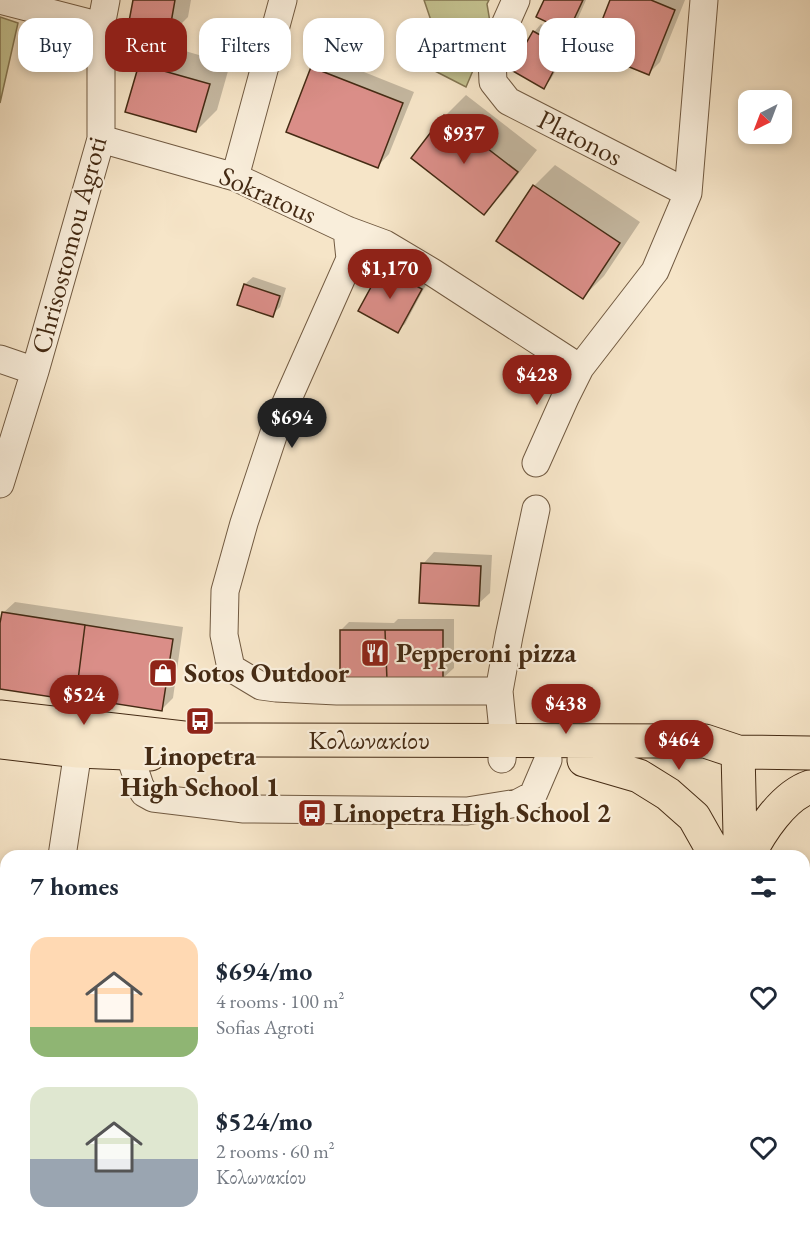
<!DOCTYPE html>
<html lang="en">
<head>
<meta charset="utf-8">
<style>
  :root { --surface:#fff; --page:#f6f6f7; --text:#1f2937; --muted:#747a83; --accent:#8f2418 }
  body { margin:0; font-family:"EB Garamond",serif; background:var(--page); color:var(--text); height:100vh; display:flex; flex-direction:column; font-size:22px; white-space:nowrap }
  * { box-sizing:border-box; margin:0 }
  p { font-size:20px; color:var(--muted) }
  .icon { flex:none; width:33px; height:33px; fill:none; stroke:currentColor; stroke-width:2; stroke-linecap:round; stroke-linejoin:round }
  .map { position:relative; flex:1; overflow:hidden }
  .sheet { position:absolute; left:0px; top:850px; width:810px; height:386px; display:flex; flex-direction:column; background:var(--surface); border-radius:18px 18px 0 0; box-shadow:0 3px 9px #0003 }
  .sheet>* { flex:none }
  .guide { position:absolute; left:18px; top:18px; width:774px; height:54px; display:flex; gap:12px }
  .needle { width:39px; rotate:222deg }
  .controls { position:absolute; left:738px; top:90px; display:grid; gap:12px }
  .controls a { display:grid; place-items:center; width:54px; height:54px; border-radius:12px; background:var(--surface); box-shadow:0 3px 9px #0003; font-size:30px }
  .price { position:absolute; translate:-50% -51px; padding:0 14px; border-radius:21px; background:var(--accent); color:#fff; font-size:20px; line-height:39px; filter:drop-shadow(0 2px 3px #0008) }
  .price::after { content:''; position:absolute; left:50%; top:36px; width:18px; height:14px; margin-left:-9px; background:inherit; clip-path:polygon(0 0,100% 0,50% 100%) }
  .price.current { background:#222; color:#fff }
  ul { padding:0; list-style:none }
  li { display:flex; align-items:center; gap:18px; height:150px; padding:0 30px }
  li span { display:grid; place-items:center; flex:none; width:168px; height:120px; border-radius:18px; color:#555 }
  li>.icon { margin-inline-start:auto }
  span .icon { width:72px; height:72px; fill:#fffc; stroke-width:1 }
  li b { font-size:26px }
  h2 { display:flex; justify-content:space-between; align-items:center; height:72px; padding:0 30px; font-size:26px }
  .tag { padding:0 21px; border-radius:18px; background:var(--surface); box-shadow:0 3px 9px #0003; font-size:21px; line-height:54px }
  .tag.current { background:var(--accent); color:#fff }
  .map>svg:first-child { display:block }
</style>
</head>
<body>
<div class="map">
<svg width="810" height="1235" viewBox="0 0 810 1235">
  <rect width="100%" height="100%" fill="#f6e5c8"/>
  <filter id="stains"><feTurbulence type="fractalNoise" baseFrequency=".00333" numOctaves="4"/><feColorMatrix values="0 0 0 0 .2 0 0 0 0 .09 0 0 0 0 .02 0 0 0 .5 -.17"/></filter>
  <radialGradient id="worn" r=".72"><stop offset=".6" stop-color="#630" stop-opacity="0"/><stop offset="1" stop-color="#630" stop-opacity=".3"/></radialGradient>
  <!-- green -->
  <path fill="#c4c290" stroke="#847652" stroke-width="1.5" d="M424,0h65l-2,4 4,24 -25,59 -33,-17 6,-26z
    M0,17l18,6 -18,80z
    M0,1022l6,3v95l-6,-3z
    M0,1127l6,3v58l-6,-3z"/>
  <!-- shadow -->
  <path fill="#0003" d="M134,0h57l-3,17 -21,21z
    M546,0h40l-10,23 -8,8z
    M612,0h73l-25,62 -11,11z
    M541,24l31,17 -21,38 -7,8 -10,-55z
    M161,44l69,20 -13,46 -21,21 -56,-66z
    M324,56l90,36 -25,62 -11,12 -66,-98z
    M466,95l71,55 -33,42 -20,21 -71,-55 32,-42z
    M555,165l85,57 -36,54 -21,21 -49,-111z
    M391,260l37,21 -23,43 -8,7 -14,-63z
    M253,277l33,11 -6,19 -8,8 -33,-11 6,-20z
    M434,552l58,3 -2,38 -12,11 -55,-40z
    M15,602l168,25 -10,71 -12,12 -73,-22 -12,-2 -11,11 -65,-10v-54l3,-20z
    M398,619h56v49l-12,11 -101,-49 8,-8 45,1z
    M804,973l6,1v107l-6,6z
    M804,1135h5l-5,53z
    M118,1230h186l-1,5h-186z"/>
  <!-- building -->
  <path fill="#da8e88" stroke="#452b14" stroke-width="1.5" d="M133,0h42l-7,40 -41,-8z
    M544,0h39l-15,32 -32,-15z
    M610,0h41l24,10 -26,65 -59,-24z
    M533,31l32,18 -21,40 -33,-19z
    M139,64l71,20 -14,48 -71,-20z
    M311,67l92,36 -25,65 -92,-36z
    M444,115l74,57 -34,43 -73,-57z
    M533,185l87,58 -37,56 -87,-58z
    M382,267l40,22 -24,44 -40,-22z
    M244,284l36,12 -7,21 -36,-12z
    M421,563l60,3 -2,40 -60,-3z
    M2,612l83,13 -8,63 -10,-2 -2,13 -65,-10v-66z
    M85,625l88,14 -11,72 -77,-12 2,-10 -10,-1z
    M340,630h45l2,50h-47z
    M385,630h58v51l-56,-1z
    M804,990h6v17l-6,50z
    M116,1230h178l-1,5h-94l-2,-2v2h-81z
    M764,1230h23l-1,5 -19,-2z"/>
  <g fill="none" stroke-linecap="round" stroke-linejoin="round">
    <!-- minor casing -->
    <g stroke="#715a41" stroke-width="29">
      <path id="minor" d="M0,0l101,26
        M516,0l-16,36 -8,23 1,23 15,19 180,92
        M101,139l134,38 112,53 38,14 47,28 148,96
        M235,177l48,-177
        M347,230l3,29 -72,162 -34,102 -19,68 -1,44 7,33 30,18 15,2 61,3h162
        M0,359l35,12
        M536,463l29,-65 15,-30 75,-97 33,-78 16,-193
        M0,484l35,-113 66,-232v-113l5,-26
        M129,753l11,33 4,7 9,5 91,11 223,2 51,-8 15,-8 15,-35
        M502,759l2,-18 -5,-50 10,-55 27,-127
        M62,856l16,-105"/>
    </g>
    <!-- major casing -->
    <g stroke="#452b14" stroke-width="35">
      <path id="major" d="M0,717l201,23 504,1 33,11 72,1
        M0,742l78,9 72,3
        M738,752l2,83 -2,21
        M584,760l55,16 29,18 26,23 22,39
        M748,856c12,-24 35,-60 62,-69
        M695,1235v-5"/>
    </g>
    <!-- minor -->
    <use href="#minor" stroke="#f9eedb" stroke-width="27"/>
    <!-- major -->
    <use href="#major" stroke="#f6e5c8" stroke-width="33"/>
  </g>
  <!-- icons -->
  <defs>
    <g id="restaurant-square" transform="scale(1.5)"><rect x="-9" y="-9" width="18" height="18" rx="4" fill="#8f2418" stroke="#f9eedb"/><path d="M-5-6h1v4h1v-4h1v4h1v-4h1v5L-1.5 .5V6h-2V.5L-5-1ZM5-6V6H3V1.5H1.5Q1.5-4 5-6Z" fill="#fff"/></g>
    <g id="shop-square" transform="scale(1.5)"><rect x="-9" y="-9" width="18" height="18" rx="4" fill="#8f2418" stroke="#f9eedb"/><path d="M-5-2.5h2.3a2.7 3.5 0 0 1 5.4 0H5L5.5 6h-11ZM-1.5-2.5h3a1.5 2.3 0 0 0-3 0Z" fill="#fff"/></g>
    <g id="bus-square" transform="scale(1.5)"><rect x="-9" y="-9" width="18" height="18" rx="4" fill="#8f2418" stroke="#f9eedb"/><path d="M-5-6H5V4H4V6H2V4H-2V6H-4V4H-5ZM-3.5-4V0h7V-4ZM-3.5 1.2v1.5H-2V1.2ZM2 1.2v1.5H3.5V1.2Z" fill="#fff"/></g>
  </defs>
  <g fill-rule="evenodd">
    <use href="#restaurant-square" x="375" y="653"/>
    <use href="#shop-square" x="163" y="673"/>
    <use href="#bus-square" x="200" y="721"/>
    <use href="#bus-square" x="312" y="813"/>
  </g>
  <g text-anchor="middle" stroke-width="4.5" stroke-linejoin="round" paint-order="stroke">
    <!-- street labels -->
    <g font-size="27" fill="#452b14" stroke="#f9eedb">
      <text transform="translate(580 138) rotate(27)" y="9">Platonos</text>
      <text transform="translate(268 195) rotate(24)" y="9">Sokratous</text>
      <text transform="translate(69 245) rotate(-75)" y="9">Chrisostomou Agroti</text>
      <text x="369" y="749">Κολωνακίου</text>
    </g>
    <!-- poi labels -->
    <g font-size="27" font-weight="bold" fill="#452b14" stroke="#f9eedb" text-anchor="start">
      <text x="396" y="662">Pepperoni pizza</text>
      <text x="184" y="682">Sotos Outdoor</text>
      <text x="200" y="765" text-anchor="middle">Linopetra<tspan x="200" dy="31">High School 1</tspan></text>
      <text x="333" y="822">Linopetra High School 2</text>
    </g>
  </g>
  <rect width="100%" height="100%" filter="url(#stains)"/>
  <rect width="100%" height="100%" fill="url(#worn)"/>
</svg>
<div class="controls">
<a><svg class="needle" viewBox="-14 -14 28 28"><path d="M0-13l5 13h-10z" fill="#e53935"/><path d="M0 13l5-13h-10z" fill="#747a83"/></svg></a>
</div>
<b class="price" style="left:464px;top:165px">$937</b>
<b class="price" style="left:390px;top:300px">$1,170</b>
<b class="price" style="left:537px;top:406px">$428</b>
<b class="price current" style="left:292px;top:449px">$694</b>
<b class="price" style="left:84px;top:726px">$524</b>
<b class="price" style="left:566px;top:735px">$438</b>
<b class="price" style="left:679px;top:771px">$464</b>
<div class="guide">
<a class="tag">Buy</a>
<a class="tag current">Rent</a>
<a class="tag">Filters</a>
<a class="tag">New</a>
<a class="tag">Apartment</a>
<a class="tag">House</a>
</div>
<section class="sheet">
<h2>7 homes<svg class="icon" aria-label="filters" viewBox="0 0 24 24"><path d="M4 7h16M4 17h16"/><circle cx="9" cy="7" r="2"/><circle cx="15" cy="17" r="2"/></svg></h2>
<ul>
<li><span style="background:linear-gradient(#ffd9b3 75%,#8fb573 0)"><svg class="icon" aria-label="home" viewBox="0 0 24 24"><path d="M3 11l9-7 9 7M6 9v11h12V9"/></svg></span><div><b>$694/mo</b><p>4 rooms · 100 m²</p><p>Sofias Agroti</p></div><svg class="icon" aria-label="heart" viewBox="0 0 24 24"><path d="M12 20l-8-8c-3-5 5-10 8-4 3-6 11-1 8 4z"/></svg></li>
<li><span style="background:linear-gradient(#dfe7d0 60%,#9aa5b1 0)"><svg class="icon" aria-label="home" viewBox="0 0 24 24"><path d="M3 11l9-7 9 7M6 9v11h12V9"/></svg></span><div><b>$524/mo</b><p>2 rooms · 60 m²</p><p>Κολωνακίου</p></div><svg class="icon" aria-label="heart" viewBox="0 0 24 24"><path d="M12 20l-8-8c-3-5 5-10 8-4 3-6 11-1 8 4z"/></svg></li>
</ul>
</section>
</div>
</body>
</html>
